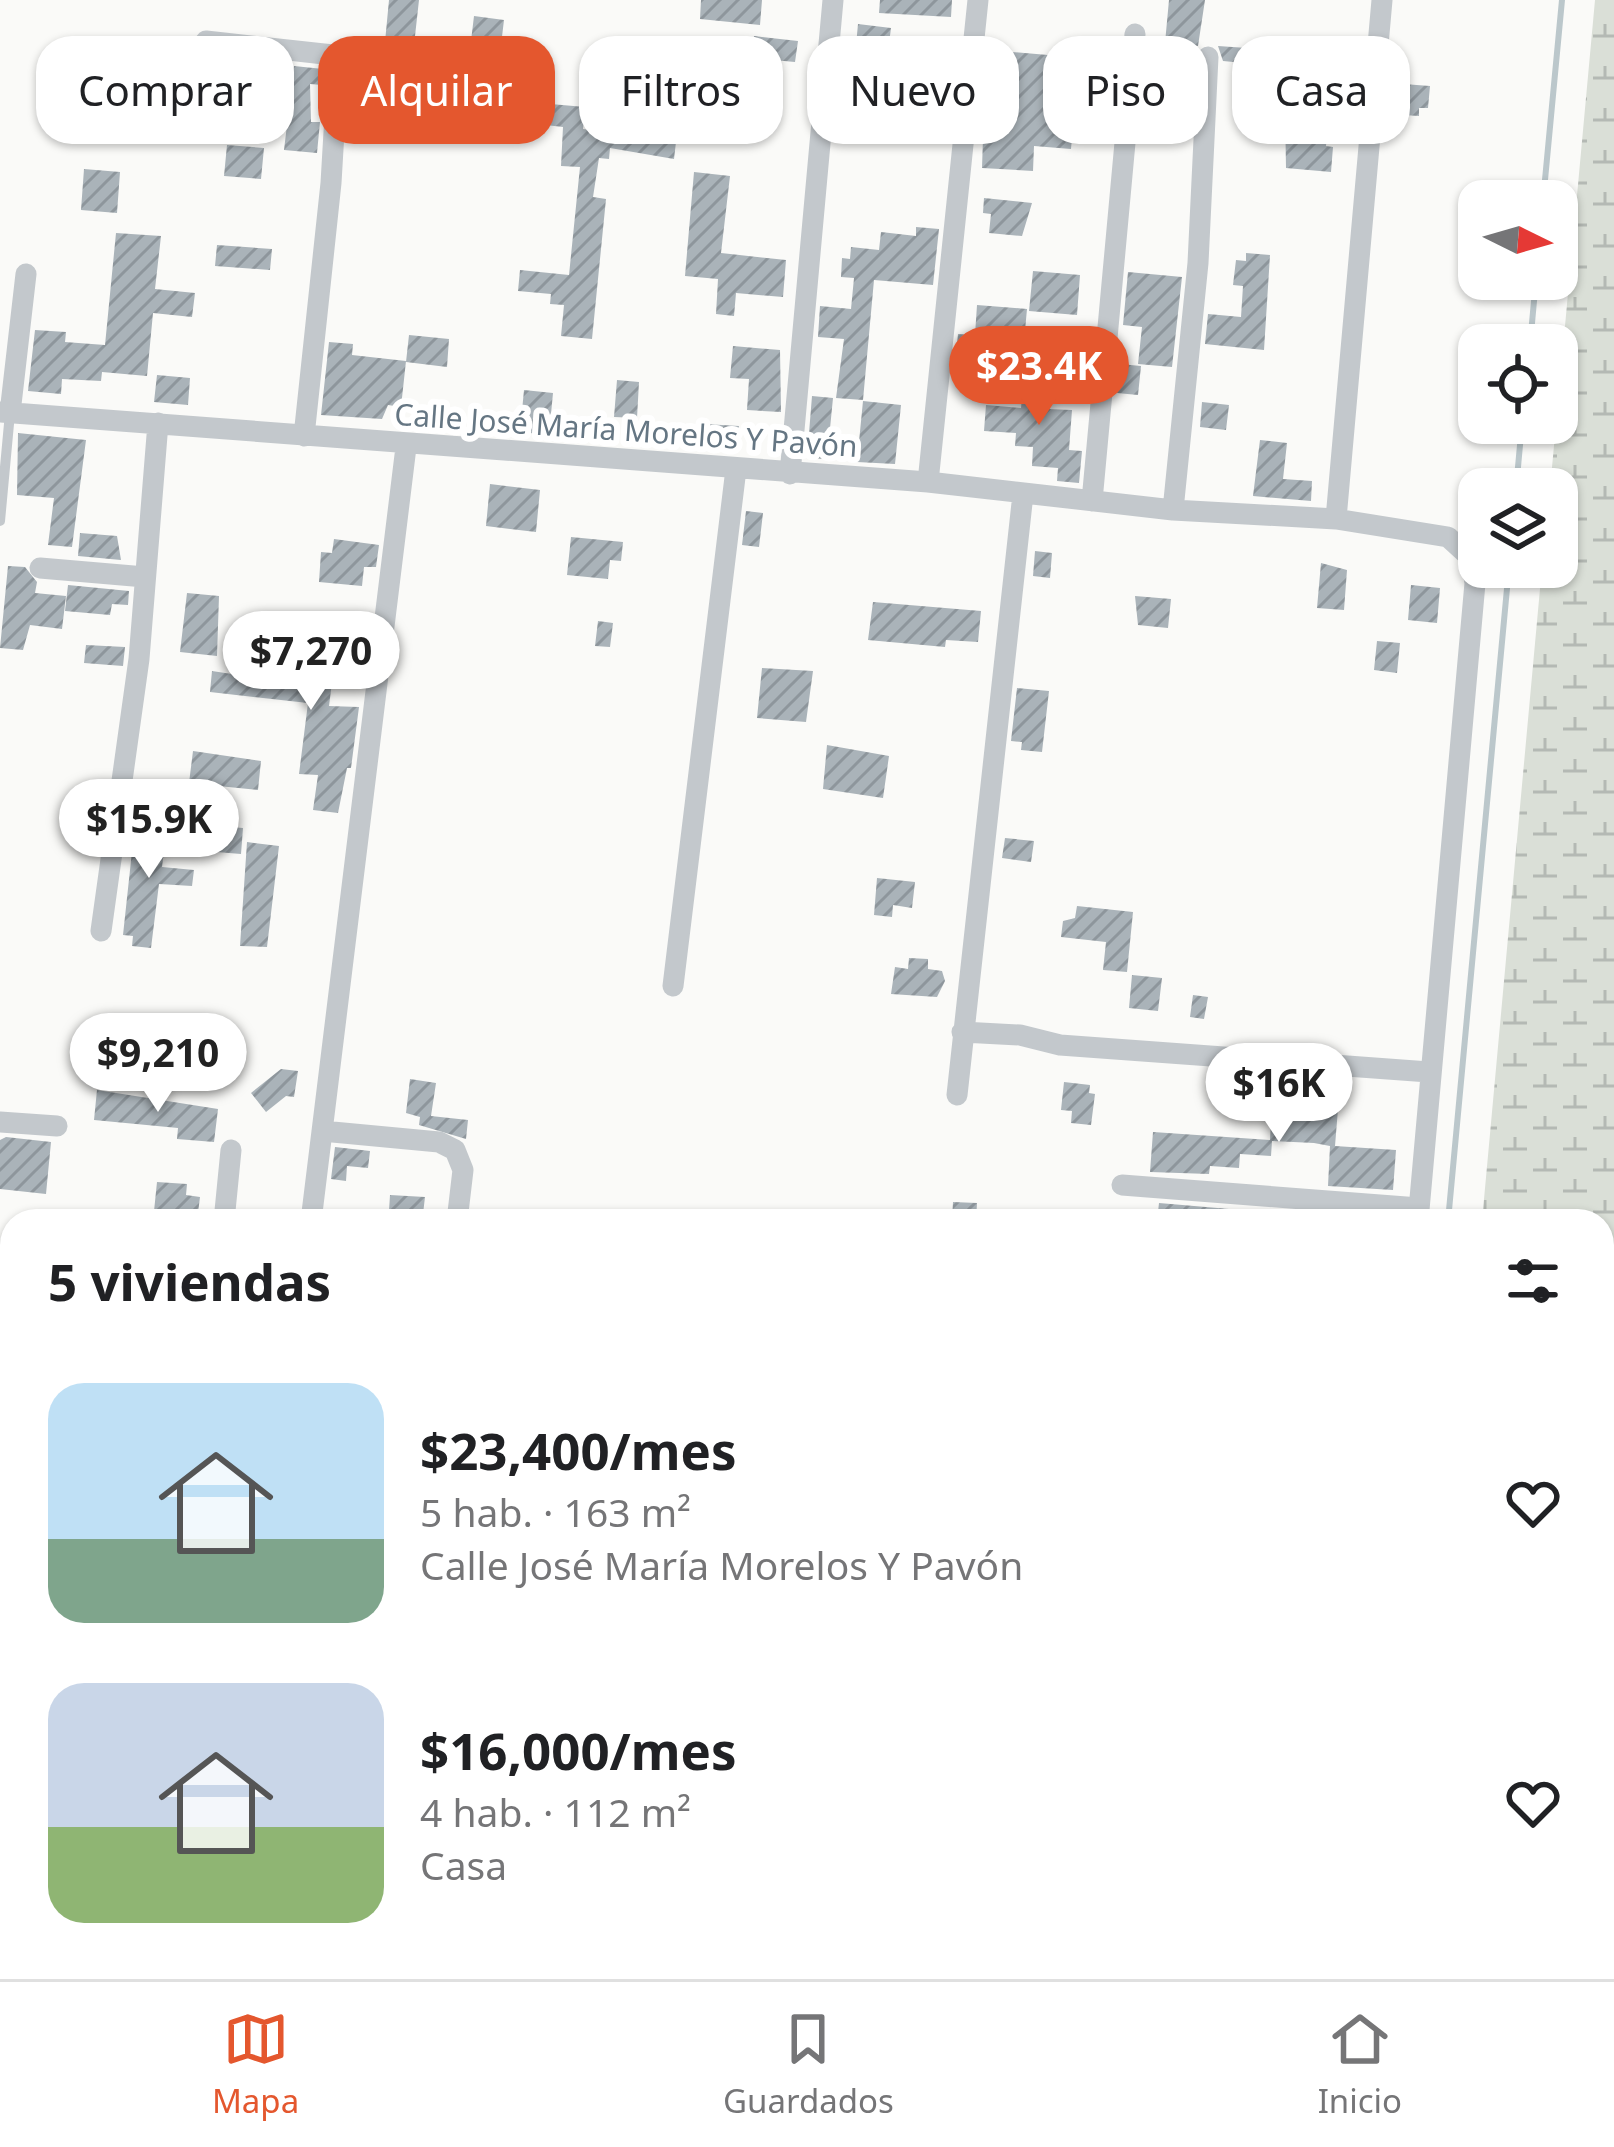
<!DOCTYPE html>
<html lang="es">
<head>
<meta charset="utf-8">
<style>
  :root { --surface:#fff; --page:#f6f6f6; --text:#202124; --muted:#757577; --line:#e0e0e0; --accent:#e4572e }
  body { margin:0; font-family:"Noto Sans",sans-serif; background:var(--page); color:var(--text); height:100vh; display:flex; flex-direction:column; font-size:45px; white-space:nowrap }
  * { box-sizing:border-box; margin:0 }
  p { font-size:39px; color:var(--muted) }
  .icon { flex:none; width:66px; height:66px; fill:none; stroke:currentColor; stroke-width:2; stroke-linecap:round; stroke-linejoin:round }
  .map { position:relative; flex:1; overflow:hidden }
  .side { position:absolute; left:0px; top:1209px; width:1614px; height:771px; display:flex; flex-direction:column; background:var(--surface); border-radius:36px 36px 0 0; box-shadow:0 3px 9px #0004 }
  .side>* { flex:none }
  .hud { position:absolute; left:36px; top:36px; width:1542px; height:108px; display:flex; gap:24px }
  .needle { width:78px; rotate:95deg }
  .tools { position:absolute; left:1458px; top:180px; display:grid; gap:24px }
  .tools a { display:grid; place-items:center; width:120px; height:120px; border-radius:24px; background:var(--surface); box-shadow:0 3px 9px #0004; font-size:60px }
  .price { position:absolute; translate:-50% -102px; padding:0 27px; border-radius:42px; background:#fff; color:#222; font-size:39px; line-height:78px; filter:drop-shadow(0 3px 6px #0008) }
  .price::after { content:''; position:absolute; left:50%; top:72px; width:36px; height:27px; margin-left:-18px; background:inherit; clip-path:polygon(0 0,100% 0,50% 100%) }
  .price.current { background:var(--accent); color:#fff }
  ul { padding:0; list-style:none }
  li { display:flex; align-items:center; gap:36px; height:300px; padding:0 48px }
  li span { display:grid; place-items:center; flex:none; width:336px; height:240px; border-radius:36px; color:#555 }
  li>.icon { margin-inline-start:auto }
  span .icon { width:144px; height:144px; fill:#fffc; stroke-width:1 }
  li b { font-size:51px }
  h2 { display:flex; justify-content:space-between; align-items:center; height:144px; padding:0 48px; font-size:51px }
  .pill { padding:0 42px; border-radius:36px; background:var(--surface); box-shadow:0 3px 9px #0004; font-size:42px; line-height:108px }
  .pill.current { background:var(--accent); color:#fff }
  .dock { display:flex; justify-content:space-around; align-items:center; height:168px; border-top:3px solid var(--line); background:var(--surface); font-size:33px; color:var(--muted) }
  .dock a { display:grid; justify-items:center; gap:6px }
  .dock .current { color:var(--accent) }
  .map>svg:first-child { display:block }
</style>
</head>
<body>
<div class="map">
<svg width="1614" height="1979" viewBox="0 0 1614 1979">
  <defs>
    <pattern id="wetland-marsh" width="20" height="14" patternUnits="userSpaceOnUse" patternTransform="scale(3)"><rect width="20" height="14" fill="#dadfd7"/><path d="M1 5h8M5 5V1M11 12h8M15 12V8" fill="none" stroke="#b4b9b4"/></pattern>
    <pattern id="building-hatch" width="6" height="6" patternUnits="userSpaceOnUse" patternTransform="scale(3)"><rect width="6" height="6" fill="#aab3b9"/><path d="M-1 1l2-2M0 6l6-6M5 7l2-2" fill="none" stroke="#8e969c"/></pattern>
  </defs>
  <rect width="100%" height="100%" fill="#fafaf8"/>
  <!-- wetland -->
  <path fill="url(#wetland-marsh)" d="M1595,0h19v1979h-108l1,-11h95v-747h-120l60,-654h15v-78h-7z"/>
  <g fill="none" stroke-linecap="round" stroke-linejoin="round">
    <!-- stream -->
    <path stroke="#bbc7cb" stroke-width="6" d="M1543,201l19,-201
      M1530,345l6,-66
      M1516,489l6,-66
      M1448,1221l61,-654
      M1378,1979l1,-11"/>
  </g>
  <!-- building -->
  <path fill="url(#building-hatch)" d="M389,0h30l-5,45 -29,-3z
    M701,0h61l-2,25 -60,-6z
    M880,0h72l-1,17 -72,-4z
    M1169,0h36l-7,46 -33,-3z
    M474,16l30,4 -3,25 -30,-4z
    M858,24l33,4 -4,31 -32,-3z
    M754,36l44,5 -3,21 -44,-4z
    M137,43l36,3 -6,63 -36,-4z
    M1218,46l71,5 -1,16 37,4 -4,40 1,10h6l-2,25 7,1 -2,25 -45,-4 -1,-58 -24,-2 4,-43 -42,-4z
    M988,50l60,5 -1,35 42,4 -2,27 8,1 -1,17 -22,-1 -1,11 -37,-3 -1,25 -51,-3 1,-30 23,-3 4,-58 -25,-2z
    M843,56l16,2 -3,24 -15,-2z
    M294,66l29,3 -1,16 -12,-1 1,38h9l-3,31 -33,-3z
    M1390,83l40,3 -2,22h-9v8l-32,-2z
    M351,100l42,3 -3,27 -41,-3z
    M539,103l46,4 -2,22 93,13 -2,17 -64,-11 -1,11 -10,-1 -6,39 13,2 -14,140 -31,-3 3,-31 -14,-1 1,-10 -33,-3 2,-21 49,5 11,-108 -19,-1 2,-39 -26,-3z
    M227,145l37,3 -3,31 -37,-3z
    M84,169l36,3 -3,41 -36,-3z
    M694,172l36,4 -9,77 65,7 -3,37 -47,-4 -2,23 -18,-2 2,-35 -33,-3z
    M984,198l48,5 -10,33 -33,-3 2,-19 -8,-1z
    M916,227l23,2 -6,56 -59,-5 -11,120 -27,-2 8,-59 -26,-2 2,-31 31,3 3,-31 -13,-1 1,-19 8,1 1,-12 28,3 2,-18 35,4z
    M116,233l45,3 -6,53 40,4 -3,24 -39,-4 -6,63 -45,-4 -1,9 -39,-2 -1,15 -33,-3 7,-61 31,2 -1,10 40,3z
    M217,245l55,4 -2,21 -55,-4z
    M1246,253l24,2 -6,95 -59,-6 3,-30 33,3 2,-31 -10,-1 3,-25 10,1z
    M1033,271l47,4 -3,40 -48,-4z
    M1128,272l54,5 -10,90 -34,-3 4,-37 -19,-2z
    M977,305l50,4 -5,54 -39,-4 -1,15 -28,-2 4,-38 17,1z
    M409,335l40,4 -2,28 -41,-5z
    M329,342l24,2 -1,11 54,6 -5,46 -13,-2 -6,14 -61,-4z
    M733,346l47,4 1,62 -34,-2 2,-31 -19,-1z
    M1070,347l21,2 -2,17 -20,-1z
    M1120,364l21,2 -3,29 -21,-2z
    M1024,374l27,2 -3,33 24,1 -3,40 13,1 -3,32 -22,-2 1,-13 -26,-2 1,-19 -18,-1 1,-13 -32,-2 2,-26 35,3z
    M157,375l33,3 -2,27 -34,-3z
    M617,380l22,2 -2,36 -23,-1z
    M524,390l29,3 -4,42 -29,-3z
    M812,396l21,2 -6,61 -20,-1z
    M863,401l38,4 -6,59 -38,-2z
    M1202,402l27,3 -3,25 -26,-3z
    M705,424l34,2 -3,26 -34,-3z
    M18,433l68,7 -14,107 -24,-2 6,-47 -37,-3z
    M1260,440l27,3 -4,36 29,2 -1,20 -58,-5z
    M490,484l50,6 -4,42 -50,-6z
    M746,511l17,2 -4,34 -17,-2z
    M80,533l37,3 4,24 -43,-4z
    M571,537l52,5 -2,19 -11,-1 -2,19 -41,-4z
    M334,539l45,6 -3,22h-12l-2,19 -43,-4 2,-30 11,1z
    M1035,551l17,2 -2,25 -17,-2z
    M1321,563l26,7 -3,40 -27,-2z
    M8,566l17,1 12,15 -2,11 31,3 -4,33 -32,-4 -7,25 -23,-2z
    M68,585l61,6 -1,14 -16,-1 -2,11 -45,-4z
    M1411,585l29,3 -3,35 -29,-3z
    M187,593l32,3 -2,60 -37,-4z
    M1135,596l36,3 -3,29 -30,-3z
    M873,602l108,9 -3,31 -32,-2 -1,7 -77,-7z
    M324,613l24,2 -1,21 -9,-1 -9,71 30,1 -8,61h-4l-9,45 -25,-3 5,-35 -19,-1 9,-71 -98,-11 2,-21 58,9 1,-8 30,4 3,-23 18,2z
    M598,621l15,2 -3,24 -15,-1z
    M1377,641l23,2 -3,30 -23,-3z
    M86,645l39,2 -2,19 -39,-3z
    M762,668l51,3 -7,51 -49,-4z
    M1017,688l32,3 -7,61 -21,-2 1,-8 -11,-1z
    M827,745l62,11 -6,42 -60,-9z
    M193,751l68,10 -3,29 -50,-5 -1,16 -20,-2z
    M148,817l20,2 -6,48 32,3 -2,16 -33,-2 -8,64 -19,-2 1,-10 -10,-1 11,-102 11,1z
    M219,826l24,2 -2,26 -24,-2z
    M1005,838l29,3 -3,21 -29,-4z
    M247,842l32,4 -12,101 -27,-1z
    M877,878l38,4 -3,26 -19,-3 -1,12 -18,-2z
    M1077,906l56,6 -6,60 -24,-2 3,-28 -45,-5 2,-16 12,-3z
    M909,958l19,1v10l14,2 3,10 -8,16 -46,-3 4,-27 13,2z
    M1132,975l30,3 -4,33 -29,-3z
    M1193,995l15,2 -4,22 -14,-2z
    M162,1020l29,3 -2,31 -30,-2z
    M281,1069l17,2 -4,26 -8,-1 -20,16 -15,-19z
    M410,1079l26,4 -5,33 37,4 -2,19 -47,-14 1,-8 -14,-4z
    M1273,1079l27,2 -2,23 40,5 -3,37 61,4 -3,40 -65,-4 2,-40 -16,-3 -42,-2 -1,15 -31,-2 -1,14 -29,-2 -1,8 -59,-2 3,-40 117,8z
    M1064,1082l26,3 -1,8 6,1 -4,31 -20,-2 1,-12 -11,-1z
    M97,1090l121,19 -4,33 -37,-3 1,-11 -84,-8z
    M6,1137l45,5 -5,52 -46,-5v-49z
    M335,1147l35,4 -2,17 -21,-2 -1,15 -15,-2z
    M157,1182l30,2 -1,11 14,2 -3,24h-44z
    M390,1195l35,2 -2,17 -34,-3z
    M953,1202l24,1 -1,18h-24z
    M1159,1203l70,6 -1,12h-71z"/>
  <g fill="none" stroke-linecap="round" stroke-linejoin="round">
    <!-- service -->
    <path stroke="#c3c8cc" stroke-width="10" d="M0,521l10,-108"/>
    <!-- minor -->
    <path stroke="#c3c8cc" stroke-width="21" d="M206,41l127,14 5,9 -7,119 -27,253
      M0,412l928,70 245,28 163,9 112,18 23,21 4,25 -57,638
      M10,413l16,-139
      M790,474l43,-474
      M928,482l50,-482
      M1092,501l43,-467
      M1173,510l25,-247 10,-206
      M1336,519l46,-519
      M40,568l105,9
      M101,931l38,-272 19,-236
      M673,986l63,-517
      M962,1032l58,3 40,10 369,27
      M957,1095l66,-601
      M0,1122l57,4
      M322,1131l117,11 16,8 8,20 -6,51
      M1122,1185l297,23
      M224,1221l7,-71
      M311,1221l95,-774
      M0,1940l12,1
      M263,1968l103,11
      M11,1979l2,-11
      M100,1979l1,-11
      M485,1979l1,-11
      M668,1979l1,-11
      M852,1979l1,-11
      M1343,1979l2,-11"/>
  </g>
  <g text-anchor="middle" stroke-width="12" stroke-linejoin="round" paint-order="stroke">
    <!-- street labels -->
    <g font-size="30" fill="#657683" stroke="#fff">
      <text transform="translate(626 431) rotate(4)" y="10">Calle José María Morelos Y Pavón</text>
    </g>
  </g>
</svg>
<div class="tools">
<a><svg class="needle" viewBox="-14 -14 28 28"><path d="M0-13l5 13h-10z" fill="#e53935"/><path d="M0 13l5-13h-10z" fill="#757577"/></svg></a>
<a><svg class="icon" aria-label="locate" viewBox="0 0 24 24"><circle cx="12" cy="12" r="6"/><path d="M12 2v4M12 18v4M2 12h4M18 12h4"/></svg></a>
<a><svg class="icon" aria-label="layers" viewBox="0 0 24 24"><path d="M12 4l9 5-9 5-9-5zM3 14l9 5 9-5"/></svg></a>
</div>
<b class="price current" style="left:1039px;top:428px">$23.4K</b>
<b class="price" style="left:311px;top:713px">$7,270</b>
<b class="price" style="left:149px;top:881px">$15.9K</b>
<b class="price" style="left:158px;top:1115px">$9,210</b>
<b class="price" style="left:1279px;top:1145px">$16K</b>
<div class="hud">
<a class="pill">Comprar</a>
<a class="pill current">Alquilar</a>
<a class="pill">Filtros</a>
<a class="pill">Nuevo</a>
<a class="pill">Piso</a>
<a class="pill">Casa</a>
</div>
<section class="side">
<h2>5 viviendas<svg class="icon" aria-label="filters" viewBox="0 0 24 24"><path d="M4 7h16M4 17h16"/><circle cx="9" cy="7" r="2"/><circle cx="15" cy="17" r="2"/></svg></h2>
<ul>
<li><span style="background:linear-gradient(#bfe0f5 65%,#7fa58c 0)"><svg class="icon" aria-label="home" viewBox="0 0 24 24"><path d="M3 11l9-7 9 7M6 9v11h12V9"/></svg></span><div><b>$23,400/mes</b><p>5 hab. · 163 m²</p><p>Calle José María Morelos Y Pavón</p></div><svg class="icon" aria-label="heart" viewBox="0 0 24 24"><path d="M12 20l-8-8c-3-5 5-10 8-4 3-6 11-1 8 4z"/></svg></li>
<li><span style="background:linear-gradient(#c9d6e8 60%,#8fb573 0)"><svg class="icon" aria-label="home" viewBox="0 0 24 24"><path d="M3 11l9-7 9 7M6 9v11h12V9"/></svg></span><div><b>$16,000/mes</b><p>4 hab. · 112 m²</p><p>Casa</p></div><svg class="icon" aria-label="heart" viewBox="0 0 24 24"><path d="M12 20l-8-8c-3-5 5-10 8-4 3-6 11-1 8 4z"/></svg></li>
</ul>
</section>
</div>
<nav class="dock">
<a class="current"><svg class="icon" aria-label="map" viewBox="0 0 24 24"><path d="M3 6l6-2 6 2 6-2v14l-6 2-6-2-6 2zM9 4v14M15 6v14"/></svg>Mapa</a>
<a><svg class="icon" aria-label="saved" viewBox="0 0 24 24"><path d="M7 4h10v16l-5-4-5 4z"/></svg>Guardados</a>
<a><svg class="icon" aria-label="home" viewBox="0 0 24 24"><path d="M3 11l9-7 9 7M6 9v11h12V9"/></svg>Inicio</a>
</nav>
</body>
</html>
